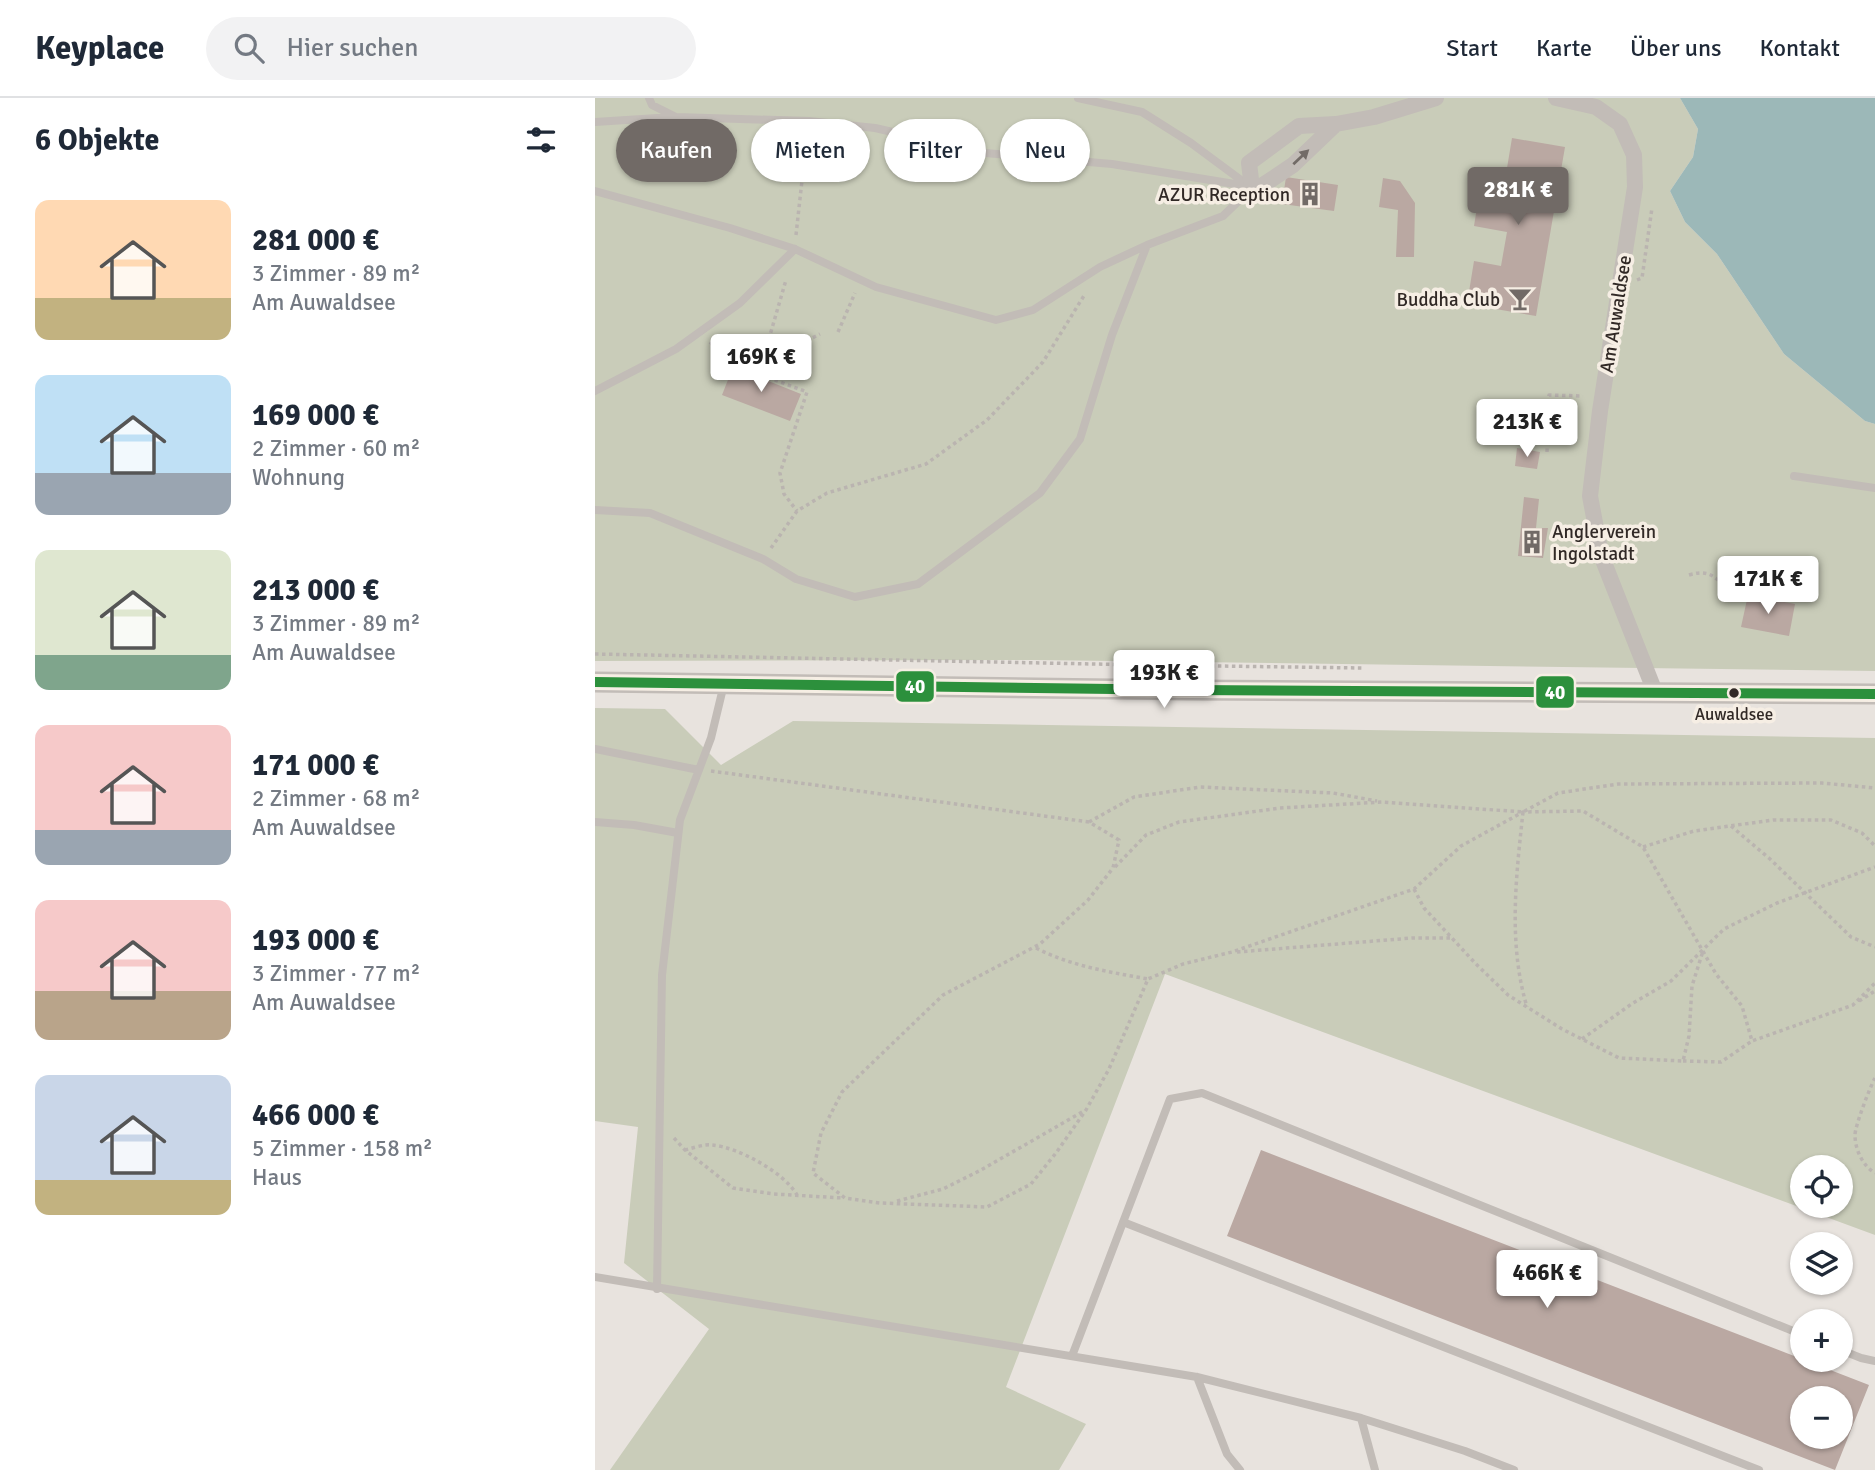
<!DOCTYPE html>
<html lang="de">
<head>
<meta charset="utf-8">
<style>
  :root { --surface:#fff; --page:#f2f2f3; --text:#1f2937; --muted:#747a83; --line:#e0e1e3; --accent:#716a66 }
  body { margin:0; font-family:Signika,sans-serif; background:var(--page); color:var(--text); height:100vh; display:flex; flex-direction:column; font-size:26px; white-space:nowrap }
  * { box-sizing:border-box; margin:0 }
  p { font-size:23px; color:var(--muted) }
  .icon { flex:none; width:38px; height:38px; fill:none; stroke:currentColor; stroke-width:2; stroke-linecap:round; stroke-linejoin:round }
  .map { position:relative; flex:1; overflow:hidden }
  .panel { display:flex; flex-direction:column; background:var(--surface); width:595px }
  .panel>* { flex:none }
  .guide { position:absolute; left:21px; top:21px; width:665px; height:63px; display:flex; gap:14px }
  .buttons { position:absolute; left:1195px; top:1057px; display:grid; gap:14px }
  .buttons a { display:grid; place-items:center; width:63px; height:63px; border-radius:50%; background:var(--surface); box-shadow:0 2px 5px #0004; font-size:35px }
  .price { position:absolute; translate:-50% -60px; padding:0 16px; border-radius:7px; background:#fff; color:#222; font-size:23px; line-height:46px; filter:drop-shadow(0 2px 4px #0008) }
  .price::after { content:''; position:absolute; left:50%; top:42px; width:21px; height:16px; margin-left:-10px; background:inherit; clip-path:polygon(0 0,100% 0,50% 100%) }
  .price.current { background:var(--accent); color:#fff }
  ul { padding:0; list-style:none }
  li { display:flex; align-items:center; gap:21px; height:175px; padding:0 35px }
  li span { display:grid; place-items:center; flex:none; width:196px; height:140px; border-radius:14px; color:#555 }
  li>.icon { margin-inline-start:auto }
  span .icon { width:84px; height:84px; fill:#fffc; stroke-width:1 }
  li b { font-size:30px }
  h2 { display:flex; justify-content:space-between; align-items:center; height:84px; padding:0 35px; font-size:30px }
  .pill { padding:0 24px; border-radius:32px; background:var(--surface); box-shadow:0 2px 5px #0004; font-size:24px; line-height:63px }
  .pill.current { background:var(--accent); color:#fff }
  header { display:flex; align-items:center; gap:42px; box-sizing:border-box; height:98px; padding:0 35px; background:var(--surface); border-bottom:2px solid var(--line) }
  header strong { font-size:33px }
  nav { display:flex; gap:38px; margin-inline-start:auto; font-size:24px }
  .search { width:490px; height:63px; background:var(--page); display:flex; align-items:center; gap:18px; box-sizing:border-box; padding:0 24px; border-radius:38px; color:var(--muted); font-size:26px }
  main { display:flex; flex:1; min-height:0 }
  .map>svg:first-child { display:block }
</style>
</head>
<body>
<header>
<strong>Keyplace</strong>
<div class="search"><svg class="icon" aria-label="search" viewBox="0 0 24 24"><circle cx="10" cy="10" r="6"/><path d="M15 15l6 6"/></svg>Hier suchen</div>
<nav><a>Start</a><a>Karte</a><a>Über uns</a><a>Kontakt</a></nav>
</header>
<main>
<section class="panel">
<h2>6 Objekte<svg class="icon" aria-label="filters" viewBox="0 0 24 24"><path d="M4 7h16M4 17h16"/><circle cx="9" cy="7" r="2"/><circle cx="15" cy="17" r="2"/></svg></h2>
<ul>
<li><span style="background:linear-gradient(#ffd9b3 70%,#c2b280 0)"><svg class="icon" aria-label="home" viewBox="0 0 24 24"><path d="M3 11l9-7 9 7M6 9v11h12V9"/></svg></span><div><b>281 000 €</b><p>3 Zimmer · 89 m²</p><p>Am Auwaldsee</p></div></li>
<li><span style="background:linear-gradient(#bfe0f5 70%,#9aa5b1 0)"><svg class="icon" aria-label="home" viewBox="0 0 24 24"><path d="M3 11l9-7 9 7M6 9v11h12V9"/></svg></span><div><b>169 000 €</b><p>2 Zimmer · 60 m²</p><p>Wohnung</p></div></li>
<li><span style="background:linear-gradient(#dfe7d0 75%,#7fa58c 0)"><svg class="icon" aria-label="home" viewBox="0 0 24 24"><path d="M3 11l9-7 9 7M6 9v11h12V9"/></svg></span><div><b>213 000 €</b><p>3 Zimmer · 89 m²</p><p>Am Auwaldsee</p></div></li>
<li><span style="background:linear-gradient(#f6c9c9 75%,#9aa5b1 0)"><svg class="icon" aria-label="home" viewBox="0 0 24 24"><path d="M3 11l9-7 9 7M6 9v11h12V9"/></svg></span><div><b>171 000 €</b><p>2 Zimmer · 68 m²</p><p>Am Auwaldsee</p></div></li>
<li><span style="background:linear-gradient(#f6c9c9 65%,#b9a48a 0)"><svg class="icon" aria-label="home" viewBox="0 0 24 24"><path d="M3 11l9-7 9 7M6 9v11h12V9"/></svg></span><div><b>193 000 €</b><p>3 Zimmer · 77 m²</p><p>Am Auwaldsee</p></div></li>
<li><span style="background:linear-gradient(#c9d6e8 75%,#c2b280 0)"><svg class="icon" aria-label="home" viewBox="0 0 24 24"><path d="M3 11l9-7 9 7M6 9v11h12V9"/></svg></span><div><b>466 000 €</b><p>5 Zimmer · 158 m²</p><p>Haus</p></div></li>
</ul>
</section>
<div class="map">
<svg width="1280" height="1372" viewBox="0 0 1280 1372">
  <rect width="100%" height="100%" fill="#e8e3de"/>
  <!-- green -->
  <path fill="#c9ccb9" fill-rule="evenodd" d="M0,0h1085l18,31 -5,28 -23,34 15,31 32,32 67,100 81,67 10,3v247l-841,-11 -439,1z
    M0,610l70,1 56,56 72,-44 1082,17v497l-710,-261 -159,413 80,37 -27,46h-449l99,-141 -85,-66 14,-136 -43,-6zM1208,1069h38v39h-38z"/>
  <!-- water -->
  <path fill="#9cb8b8" d="M1085,0h195v326l-10,-3 -81,-67 -67,-100 -32,-32 -15,-31 23,-34 5,-28z"/>
  <!-- building -->
  <path fill="#baa8a2" fill-rule="evenodd" d="M917,40l53,9 -29,169 -69,-12 7,-43 27,5 6,-34 -33,-6 9,-56 23,4z
    M691,79l52,8 -4,26 -52,-7z
    M788,80l17,3 15,22 -1,54h-18l2,-47 -19,-3z
    M138,269l68,27 -11,27 -68,-26z
    M922,350l23,4 -3,17 -22,-3z
    M929,399l15,2 -3,29h12l-5,30 -25,-2z
    M1153,497l47,9 -6,32 -48,-9z
    M666,1052l608,235 -34,85 -608,-234zM1208,1300h38v39h-38z"/>
  <g fill="none" stroke-linecap="round" stroke-linejoin="round">
    <!-- path -->
    <path stroke="#bab4b0" stroke-width="3.5" stroke-dasharray="3.5 3.5" stroke-linecap="butt" d="M201,137l11,-100
      M1042,182l5,-2 10,-70
      M243,234l17,-39
      M115,244l19,21 78,29 -27,81 4,21 13,17
      M168,265l57,-29
      M164,275l27,-93
      M952,354l2,-57 34,1
      M176,450l26,-37 30,-18 99,-29 61,-44 56,-58 42,-68
      M1094,477c27,-8 25,9 46,14 22,5 43,7 67,5
      M0,556l548,11 220,3
      M116,673l378,51 30,18 -6,28 -25,32 -48,44 -97,51 -101,97 -21,41 -8,40 32,25 35,5 107,4 44,-23 25,-31 30,-43 23,-41 39,-90 35,-15 49,-12 182,-63 47,-43 62,-34 60,-1 60,36 73,127 26,32 10,35 101,-36 22,-22
      M928,714c-7,65 -15,132 4,195
      M494,724l45,-25 66,-10 133,6 44,8
      M1136,728l39,33 81,78 24,10
      M1048,749l51,-16 79,-11h58l31,13 13,13
      M520,769l31,-32 33,-13 101,-14 102,-6 141,10 35,-19 60,-9 204,-1 53,5
      M819,791l10,19 52,56 32,31 19,12 35,22 57,29 64,3 6,-25 3,-50 11,-35
      M441,850c35,18 73,24 112,31
      M642,854l175,-14h40
      M1264,903l16,-10
      M987,941l51,-36 38,-22 53,-52 53,-26 98,-36
      M1088,963l38,1 31,-21
      M1280,980c-5,9 -20,48 -20,57 0,15 8,31 20,38
      M79,1040l11,12 48,38 41,6 69,4
      M90,1052c8,-2 19,-6 27,-5 26,2 73,28 85,50
      M302,1103l46,-12 38,-19 103,-59"/>
    <!-- service -->
    <path stroke="#c2bcb7" stroke-width="8" d="M54,0l3,7 24,12 133,4 66,7 110,25 127,11 141,23
      M483,0l64,14 49,31 58,43
      M0,24l78,-5
      M0,93l135,37 65,21 81,38 120,33 37,-10 67,-43 47,-22
      M0,293l81,-42 64,-46 55,-54
      M1199,378l81,12
      M0,412l55,3 113,46 33,20 59,18 63,-13 122,-91 40,-54 32,-104 35,-90 76,-29 29,-28
      M0,651l104,21
      M0,724l39,3 44,8
      M528,1124l636,248
      M0,1179l602,100 164,41 104,33 49,19
      M62,1191l5,-314 18,-155 31,-82 13,-54
      M1246,1252l20,8 14,3
      M477,1258l98,-257 32,-6 601,242
      M602,1279l30,77 13,16
      M766,1320l14,52"/>
    <!-- minor -->
    <path stroke="#c2bcb7" stroke-width="16" d="M961,0l40,9 24,17 14,31 1,32 -35,224 -10,85 11,59 54,137
      M668,87l30,-20 43,-41
      M657,90l-3,-25 50,-37 37,-2 38,-7 62,-19"/>
    <!-- tertiary -->
    <path stroke="#c2bcb7" stroke-width="21" d="M0,584l595,8 685,4"/>
    <!-- bus-1 casing -->
    <g stroke="#f6eee4" stroke-width="16">
      <path id="bus-1" d="M0,584l595,8 685,4"/>
    </g>
    <!-- bus-1 -->
    <use href="#bus-1" stroke="#2c903c" stroke-width="10"/>
  </g>
  <!-- one-way arrows -->
  <defs><path id="oneway-solid" d="M-6-.8H1V-3.2L6.5 0L1 3.2V.8H-6Z" transform="scale(1.75)"/></defs>
  <use fill="#726b67" href="#oneway-solid" transform="translate(706 59) rotate(-43)"/>
  <!-- icons -->
  <defs>
    <g id="building-bare" transform="scale(1.89)"><path d="M-4-6H4V6H1V3H-1V6H-4ZM-2.5-4.3h1.7v1.8h-1.7ZM.8-4.3h1.7v1.8H.8ZM-2.5-1h1.7V.8h-1.7ZM.8-1h1.7V.8H.8Z" fill="#716a66" stroke="#f6eee4" stroke-width="2.5" paint-order="stroke"/></g>
    <g id="bar-bare" transform="scale(1.89)"><path d="M-6-5H6L.8 .8V4.5H3.5V6h-7V4.5H-.8V.8Z" fill="#716a66" stroke="#f6eee4" stroke-width="2.5" paint-order="stroke"/></g>
  </defs>
  <g fill-rule="evenodd">
    <use href="#building-bare" x="715" y="96"/>
    <use href="#bar-bare" x="925" y="201"/>
    <use href="#building-bare" x="937" y="444"/>
  </g>
  <!-- markers -->
  <circle fill="#312926" stroke="#f6eee4" stroke-width="2.5" cx="1139" cy="595" r="6"/>
  <g text-anchor="middle" stroke-width="7" stroke-linejoin="round" paint-order="stroke">
    <!-- bus labels -->
    <g font-size="17" fill="#312926" stroke="#f6eee4">
      <text x="1139" y="622">Auwaldsee</text>
    </g>
    <!-- poi labels -->
    <g font-size="19" fill="#312926" stroke="#f6eee4" text-anchor="end">
      <text x="695" y="103">AZUR Reception</text>
      <text x="905" y="208">Buddha Club</text>
      <text x="957" y="440" text-anchor="start">Anglerverein<tspan x="957" dy="22">Ingolstadt</tspan></text>
    </g>
    <!-- street labels -->
    <g font-size="19" fill="#312926" stroke="#f6eee4">
      <text transform="translate(1020 216) rotate(-81)" y="7">Am Auwaldsee</text>
    </g>
  </g>
  <g stroke="#f6eee4" stroke-width="2.5">
    <rect x="300" y="572" width="40" height="33" rx="7" fill="#2c903c"/>
    <rect x="940" y="577" width="40" height="34" rx="7" fill="#2c903c"/>
  </g>
  <g font-size="19" text-anchor="middle" font-weight="bold" fill="#fff">
    <text x="320" y="595">40</text>
    <text x="960" y="601">40</text>
  </g>
</svg>
<div class="buttons">
<a><svg class="icon" aria-label="locate" viewBox="0 0 24 24"><circle cx="12" cy="12" r="6"/><path d="M12 2v4M12 18v4M2 12h4M18 12h4"/></svg></a>
<a><svg class="icon" aria-label="layers" viewBox="0 0 24 24"><path d="M12 4l9 5-9 5-9-5zM3 14l9 5 9-5"/></svg></a>
<a>+</a>
<a>−</a>
</div>
<b class="price current" style="left:923px;top:129px">281K €</b>
<b class="price" style="left:166px;top:296px">169K €</b>
<b class="price" style="left:932px;top:361px">213K €</b>
<b class="price" style="left:1173px;top:518px">171K €</b>
<b class="price" style="left:569px;top:612px">193K €</b>
<b class="price" style="left:952px;top:1212px">466K €</b>
<div class="guide">
<a class="pill current">Kaufen</a>
<a class="pill">Mieten</a>
<a class="pill">Filter</a>
<a class="pill">Neu</a>
</div>
</div>
</main>
</body>
</html>
